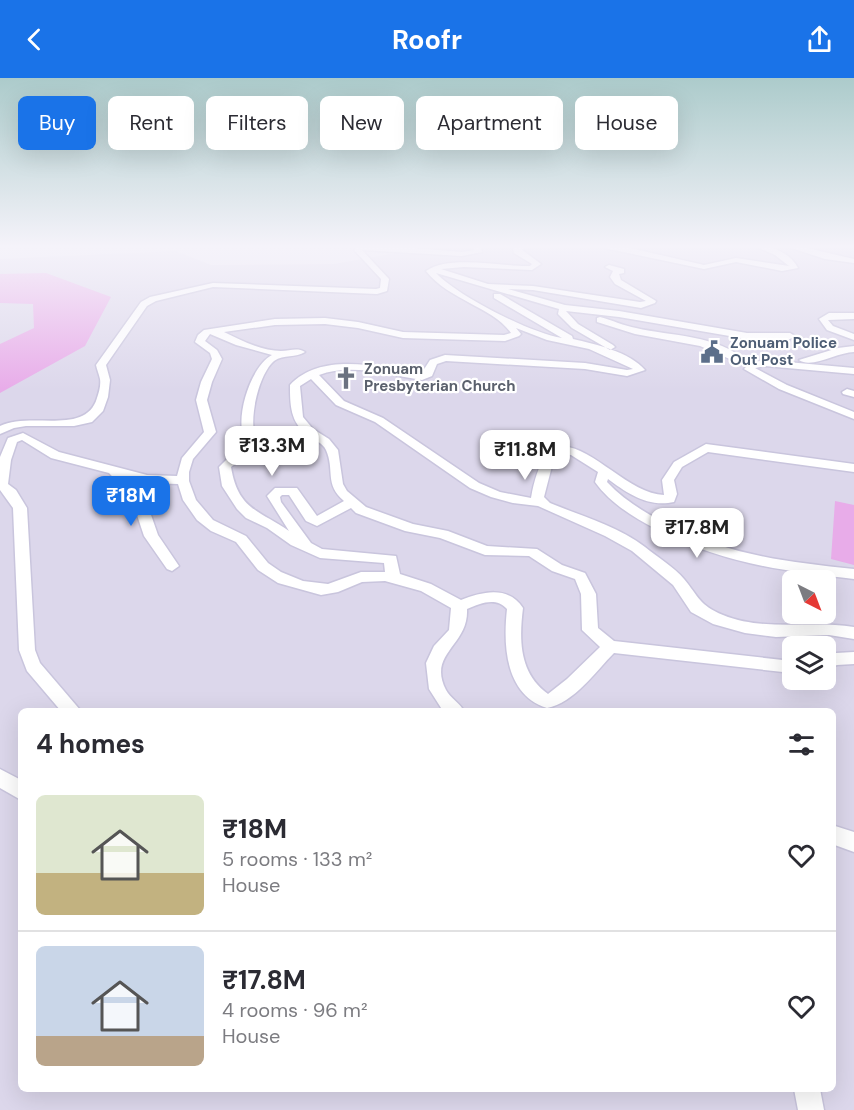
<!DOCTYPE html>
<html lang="en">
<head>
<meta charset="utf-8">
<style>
  :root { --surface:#fff; --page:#f7f7f7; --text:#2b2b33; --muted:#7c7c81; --line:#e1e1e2; --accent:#1a73e8 }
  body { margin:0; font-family:"DM Sans",sans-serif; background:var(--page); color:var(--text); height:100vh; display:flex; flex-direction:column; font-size:22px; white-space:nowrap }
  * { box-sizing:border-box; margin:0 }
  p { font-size:20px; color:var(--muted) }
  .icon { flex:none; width:33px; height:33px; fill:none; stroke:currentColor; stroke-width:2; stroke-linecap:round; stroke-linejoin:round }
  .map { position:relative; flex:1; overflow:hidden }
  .sheet { position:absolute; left:18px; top:630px; width:818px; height:384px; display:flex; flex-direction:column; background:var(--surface); border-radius:9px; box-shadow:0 6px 24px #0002 }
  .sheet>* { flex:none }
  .top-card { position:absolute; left:18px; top:18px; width:819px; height:54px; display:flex; gap:12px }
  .needle { width:39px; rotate:138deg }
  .tools { position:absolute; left:782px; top:492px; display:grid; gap:12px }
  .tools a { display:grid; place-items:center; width:54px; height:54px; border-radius:9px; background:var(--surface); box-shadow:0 6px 24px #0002; font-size:30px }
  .price { position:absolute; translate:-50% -51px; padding:0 14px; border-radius:12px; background:#fff; color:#222; font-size:20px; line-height:39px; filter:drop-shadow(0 2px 3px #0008) }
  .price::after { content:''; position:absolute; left:50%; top:36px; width:18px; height:14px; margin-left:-9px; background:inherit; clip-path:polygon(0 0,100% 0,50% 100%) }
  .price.active { background:var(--accent); color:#fff }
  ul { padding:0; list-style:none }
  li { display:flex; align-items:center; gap:18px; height:150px; padding:0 18px }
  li+li { border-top:2px solid var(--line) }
  li span { display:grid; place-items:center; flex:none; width:168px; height:120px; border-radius:9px; color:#555 }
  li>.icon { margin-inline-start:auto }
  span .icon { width:72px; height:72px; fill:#fffc; stroke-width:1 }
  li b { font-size:26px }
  h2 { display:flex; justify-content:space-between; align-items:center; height:72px; padding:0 18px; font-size:26px }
  .pill { padding:0 21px; border-radius:9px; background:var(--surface); box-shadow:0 6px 24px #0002; font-size:21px; line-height:54px }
  .pill.active { background:var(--accent); color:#fff }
  header { display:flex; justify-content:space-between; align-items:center; height:78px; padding:0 18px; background:var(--accent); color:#fff; font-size:27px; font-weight:700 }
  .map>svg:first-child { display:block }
</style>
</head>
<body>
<header><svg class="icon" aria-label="back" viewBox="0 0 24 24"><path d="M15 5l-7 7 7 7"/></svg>Roofr<svg class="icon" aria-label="share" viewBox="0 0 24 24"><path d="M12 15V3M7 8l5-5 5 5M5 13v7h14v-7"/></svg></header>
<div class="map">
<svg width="854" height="1032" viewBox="0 0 854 1032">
  <rect width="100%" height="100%" fill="#e9e5f3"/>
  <!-- residential -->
  <path fill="#dcd7eb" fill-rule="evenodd" d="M442,167h412v865h-854v-851l176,-8 35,14 123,-1zM792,502h33v34h-33zM792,568h33v34h-33zM21,633h811v378h-811z"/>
  <!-- green -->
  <path fill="#e8ace9" d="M46,195l65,24 -26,49 -85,47v-49l34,-16 -1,-24 -33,-1v-29z
    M835,423l19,4v60l-23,-6z"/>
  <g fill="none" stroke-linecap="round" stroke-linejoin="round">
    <!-- minor casing -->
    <g stroke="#c9c5dd" stroke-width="3">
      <path id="minor" d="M378,167l84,7 12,-2 -2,-5h8l2,7 -20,4 -100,-6 27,29 -2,12 -10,3 -164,-7 -57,14 -9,5 -41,59 4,15 -2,17 -5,14 -11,11 -18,4h-48l-12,2 -14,6v-8c30,-15 86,10 97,-28 2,-6 4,-13 3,-19 -1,-5 -3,-9 -4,-14l45,-63 9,-5 63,-14 163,6 4,-1 1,-9 -27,-29 6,-4z
        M516,167h49l-44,4 20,15 -9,6 -68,-3 -23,2 47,15 45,2 107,16 6,-1 -31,-17 -5,-7 3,-6 -8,-4 4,-2 15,4v4l-5,1 2,6 35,21 -1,2 -14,5 -108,-18 -25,-1 57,16 54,6 128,22h43l5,3 -5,3h-43l-128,-22 -53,-6 12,13 35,21 2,2 -5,3 -38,-22 -14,-14 1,-5 -123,-36c22,23 94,60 126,65l-68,-40v-4h6l72,42 1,3c22,5 57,13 72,31l-18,6 -42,-7 -139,-8 -9,3 -5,12 -10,4c-33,-5 -71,-17 -103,-5l25,26 39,17 96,65 21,9 31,6c20,-113 82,-4 133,-3l-2,-15 12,-18 32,-18 148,20v8l-146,-20 -26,15 -8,13 3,14 -3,8c-26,6 -47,-9 -66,-23l-1,3c17,18 38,31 60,42 62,31 119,38 187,45v10c-72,-8 -133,-16 -198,-50 -23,-12 -46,-26 -61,-47l3,-10 -27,-17 -9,-1 -10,12 -8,31 6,6c31,13 68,23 95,44 12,10 29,20 39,32 15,18 15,26 39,36 41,17 88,5 131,12v12l-25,-4 -53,2 -31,-4 -32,-9 -22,-12 -18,-27 -41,-34 -27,-15 -67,-30 -25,-3 -22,-6 -21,-9 -95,-66 -39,-17 -25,-26 -11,7 3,31 10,12 16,10 9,11 5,34 4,7 19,16 47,17 35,7 39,15 50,3 25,16 23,8 11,21 2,34 16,13 178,20v12l-178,-20c-19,19 -40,50 -67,55 -42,-13 -44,-63 -40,-99 -11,-12 -26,-6 -40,0 2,37 -40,44 -21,81 4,8 14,13 18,21h-21l-14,-22 -3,-26 8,-17 15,-16 2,-22 -30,-17 -36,-10 -23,1 -24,10 -17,3 -43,-12 -20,-13 -22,-28 -25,-11 -14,-11 -14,-20 -5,-16 -31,-1 -20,-5 23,34 8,23 21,31 -7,5 -5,-2 -23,-33 -8,-24 -12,-23 -15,-16 -58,-15 -29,-18 -5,2 -6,18 -3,24 8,6 11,18 8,142 5,13 41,48h-20l-34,-40 -8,-21 -6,-142 -13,-18v-33l8,-19 15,-5 36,19 88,23 30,1 5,-18 22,-26 -8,-32 5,-18 11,-23 -2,-6 -15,-11 3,-7 6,-5 71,-11 50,-1 33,4 45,10 101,3 7,-2c-18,-26 -61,-32 -85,-62 24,-17 75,-4 104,-5l2,-2 -18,-11 -1,-6zM325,246l33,4 45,10 102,3 14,-5 2,-2 -5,-6 31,12 42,9 44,20 -6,1 -42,-7 -140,-8 -15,5 -9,14c-41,-7 -99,-23 -131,11 0,19 0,38 18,50 6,5 15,8 18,15 9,20 -2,34 18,51l-27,15 -20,-28h-22l-8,8 22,35c-30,-21 -51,-21 -58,-64 10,-9 25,-7 35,-16 -3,-5 -10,-9 -11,-15 -6,-19 4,-62 19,-75 10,-7 22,-3 31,-9 -8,-5 -15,-1 -24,-1 -19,0 -41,-11 -57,-19l51,-7zM210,256l26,11 36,10c-21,11 -37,61 -28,83 2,5 6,8 9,12l-24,7 -10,10 3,19 15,23 9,9 21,10 24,17 29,13 64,5 1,9h-24l-33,12 -25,-3 -22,-9 -13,-9 -22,-27 -33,-16 -17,-20 -7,-19v-9l4,-13 23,-27 -9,-32 5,-18 10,-23 -5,-9 -12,-9zM282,417h7l17,26 11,5 34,-18 5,5 49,18 35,7 45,17 44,1 23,15 23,8 6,15 1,36 18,17 -33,32 -19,15c-29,-21 -29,-54 -25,-86 -15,-23 -41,-16 -62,-8l-30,-16 -31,-10 -4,-18 -74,-7 -11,-6 -30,-41 -1,-5z
        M590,167l40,3 74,17 32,-7 53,8 -14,-11 -23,-10c17,0 37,6 46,23l-16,3 -46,-9 -32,7z
        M782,167h12l60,14v4l-29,-4z
        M829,235h25v6l-26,1 5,6 21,8v6l-27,-10 -8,-11z
        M600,239c12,3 24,9 36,11 34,8 83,7 110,33l-5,3 -41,-18 -65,-12 -38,-12v-4z
        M854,268v6c-16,0 -42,17 -55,8l39,-12z
        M765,282l89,8v6l-89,-8 -10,2 32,17 67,27v7l-75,-30 -35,-20 6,-6z
        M847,311l7,2v6l-11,-3 -1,-2z
        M854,574v12l-17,1 -12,4v-13l11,-3z
        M0,691l21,11v20l-21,-12z
        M832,747l22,7v20l-22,-8z
        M794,1011h26l4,21h-26z"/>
    </g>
    <!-- minor -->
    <use href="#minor" fill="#fff" fill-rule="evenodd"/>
  </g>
  <!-- sky -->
  <linearGradient id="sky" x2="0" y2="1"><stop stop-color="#accbcb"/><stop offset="0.54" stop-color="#f5f3fa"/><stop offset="1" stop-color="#f5f3fa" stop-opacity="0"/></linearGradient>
  <rect width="854" height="312" fill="url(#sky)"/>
  <!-- icons -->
  <defs>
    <g id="civic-bare" transform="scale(1.8)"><path d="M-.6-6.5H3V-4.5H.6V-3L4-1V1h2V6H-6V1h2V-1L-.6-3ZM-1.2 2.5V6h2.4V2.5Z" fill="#5c6f8a" stroke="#fff" stroke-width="2.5" paint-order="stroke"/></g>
    <g id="church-bare" transform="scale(1.8)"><path d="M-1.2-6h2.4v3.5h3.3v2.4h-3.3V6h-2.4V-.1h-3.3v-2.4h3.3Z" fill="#6b7280" stroke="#fff" stroke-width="2.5" paint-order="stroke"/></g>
  </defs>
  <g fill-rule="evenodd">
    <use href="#civic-bare" x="712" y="274"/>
    <use href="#church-bare" x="346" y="300"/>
  </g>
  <g text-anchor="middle" stroke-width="4.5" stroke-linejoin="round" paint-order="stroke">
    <!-- far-service labels -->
    <g font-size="15" font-weight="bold" fill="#4e5e75" stroke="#fff" text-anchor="start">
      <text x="730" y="270">Zonuam Police<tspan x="730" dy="17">Out Post</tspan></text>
    </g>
    <!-- far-worship labels -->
    <g font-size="15" font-weight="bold" fill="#5b616d" stroke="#fff" text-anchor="start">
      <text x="364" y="296">Zonuam<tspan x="364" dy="17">Presbyterian Church</tspan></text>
    </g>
  </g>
</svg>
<div class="tools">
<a><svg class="needle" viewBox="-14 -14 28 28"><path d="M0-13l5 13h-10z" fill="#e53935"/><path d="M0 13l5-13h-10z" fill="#7c7c81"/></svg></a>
<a><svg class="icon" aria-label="layers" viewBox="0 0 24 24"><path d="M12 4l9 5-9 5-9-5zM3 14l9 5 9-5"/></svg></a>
</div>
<b class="price" style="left:272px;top:399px">₹13.3M</b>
<b class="price" style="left:525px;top:403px">₹11.8M</b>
<b class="price active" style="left:131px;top:449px">₹18M</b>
<b class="price" style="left:697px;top:481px">₹17.8M</b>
<div class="top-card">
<a class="pill active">Buy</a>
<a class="pill">Rent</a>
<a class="pill">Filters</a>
<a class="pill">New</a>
<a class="pill">Apartment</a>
<a class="pill">House</a>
</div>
<section class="sheet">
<h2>4 homes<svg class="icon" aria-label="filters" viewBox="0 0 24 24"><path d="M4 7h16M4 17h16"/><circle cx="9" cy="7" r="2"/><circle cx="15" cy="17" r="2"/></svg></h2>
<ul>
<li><span style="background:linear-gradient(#dfe7d0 65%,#c2b280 0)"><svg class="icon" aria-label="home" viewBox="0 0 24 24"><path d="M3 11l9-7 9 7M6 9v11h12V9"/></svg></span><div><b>₹18M</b><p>5 rooms · 133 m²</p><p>House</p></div><svg class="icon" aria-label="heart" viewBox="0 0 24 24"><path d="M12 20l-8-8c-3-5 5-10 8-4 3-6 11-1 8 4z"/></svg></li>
<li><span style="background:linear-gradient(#c9d6e8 75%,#b9a48a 0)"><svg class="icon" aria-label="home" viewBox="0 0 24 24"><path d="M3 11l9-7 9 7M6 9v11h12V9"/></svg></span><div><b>₹17.8M</b><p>4 rooms · 96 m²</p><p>House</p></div><svg class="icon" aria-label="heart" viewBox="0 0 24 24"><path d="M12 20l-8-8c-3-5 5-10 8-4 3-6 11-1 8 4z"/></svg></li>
</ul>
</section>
</div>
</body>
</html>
